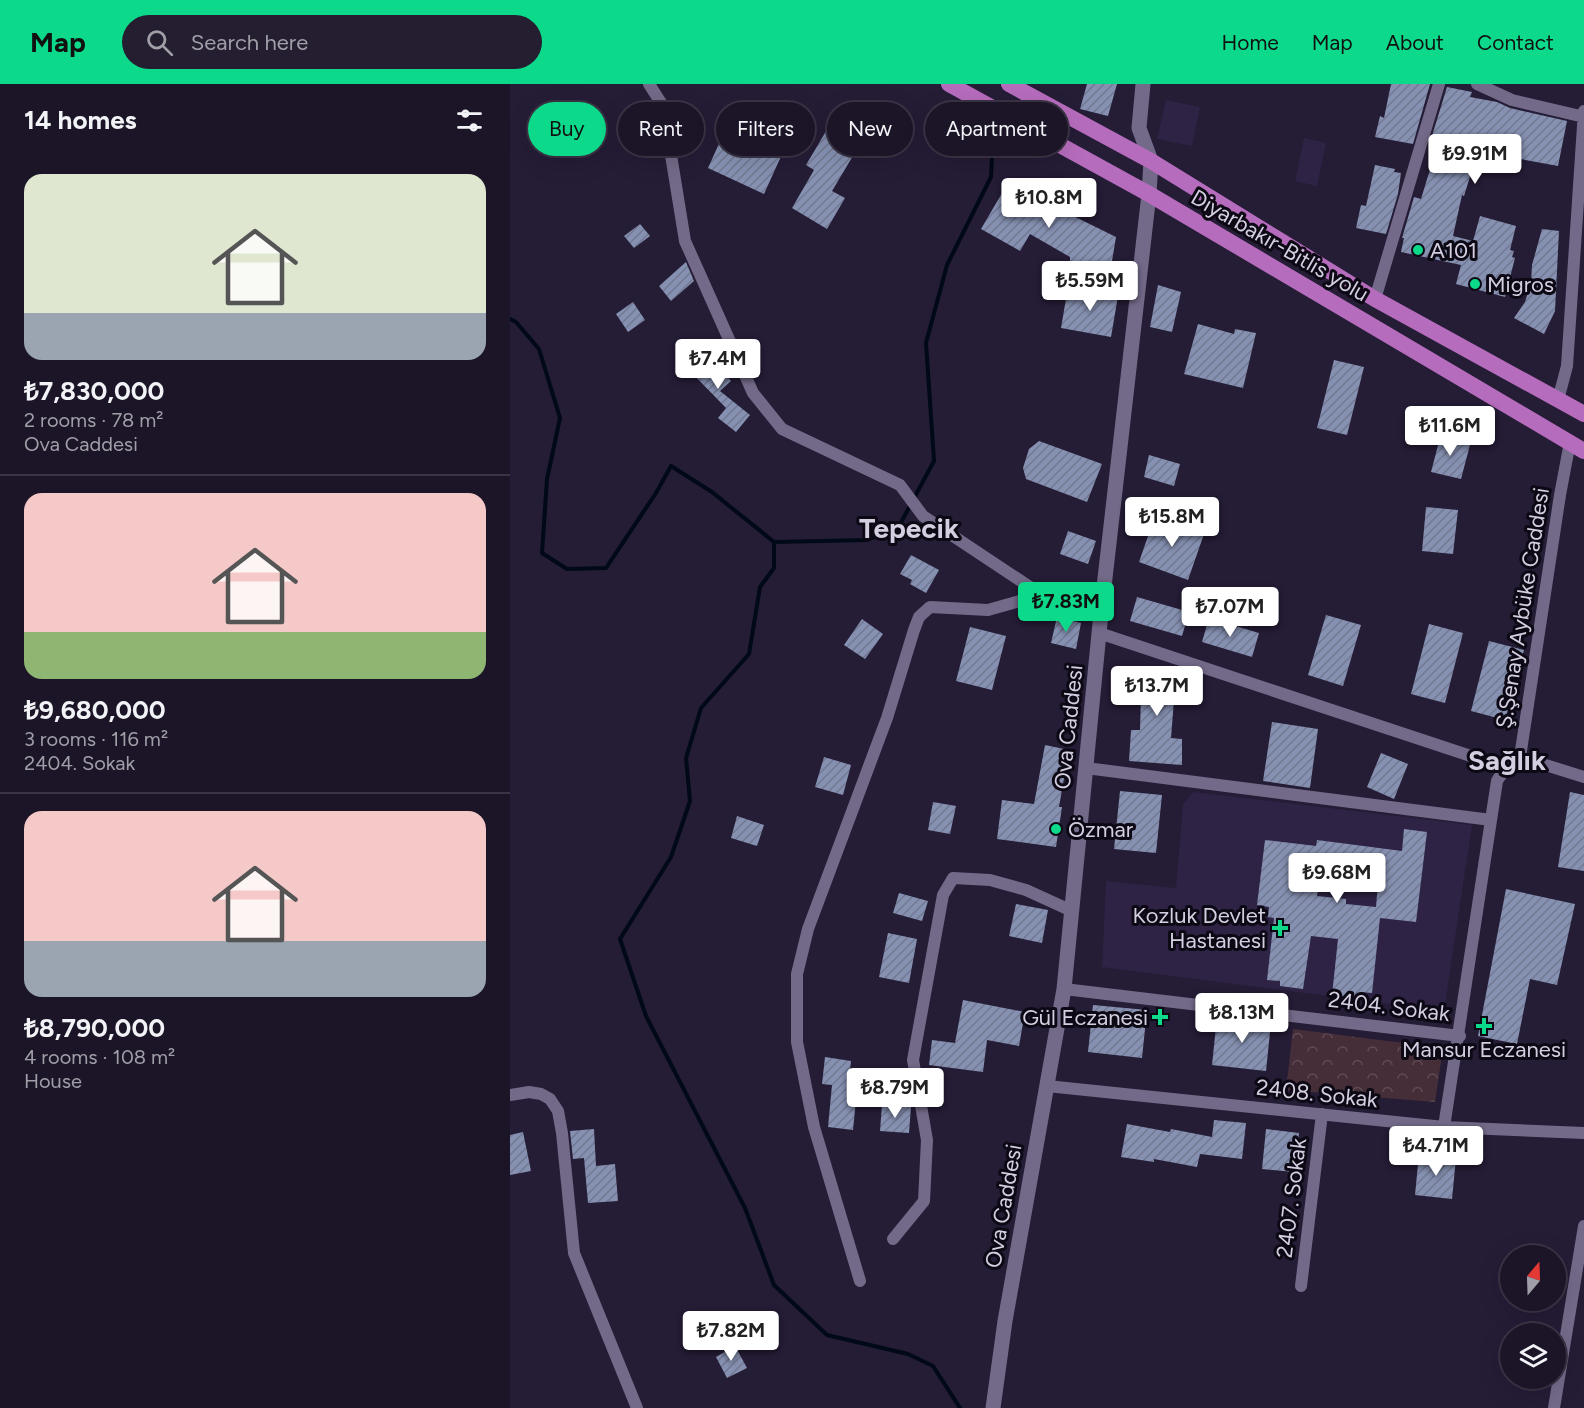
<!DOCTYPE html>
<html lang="en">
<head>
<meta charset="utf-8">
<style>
  :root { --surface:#1c1528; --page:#251e30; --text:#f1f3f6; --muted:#a09fa8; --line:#3a3445; --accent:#0dd98a }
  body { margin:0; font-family:Figtree,sans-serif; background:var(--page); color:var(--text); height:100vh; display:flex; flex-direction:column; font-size:22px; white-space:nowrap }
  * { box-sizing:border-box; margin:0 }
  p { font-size:20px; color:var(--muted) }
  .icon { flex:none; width:33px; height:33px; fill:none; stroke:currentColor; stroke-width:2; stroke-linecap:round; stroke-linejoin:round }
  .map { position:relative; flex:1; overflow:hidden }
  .sheet { display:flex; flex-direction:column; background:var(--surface); width:510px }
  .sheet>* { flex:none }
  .banner { position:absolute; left:18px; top:18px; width:570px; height:54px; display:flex; gap:12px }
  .needle { width:39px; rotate:19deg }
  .buttons { position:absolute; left:990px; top:1161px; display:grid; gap:12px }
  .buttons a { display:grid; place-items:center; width:66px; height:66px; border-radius:50%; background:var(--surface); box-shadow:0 6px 24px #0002,0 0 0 2px var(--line); font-size:30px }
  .price { position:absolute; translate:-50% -51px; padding:0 14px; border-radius:6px; background:#fff; color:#222; font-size:20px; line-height:39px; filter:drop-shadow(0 2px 3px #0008) }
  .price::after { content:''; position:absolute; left:50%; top:36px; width:18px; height:14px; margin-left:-9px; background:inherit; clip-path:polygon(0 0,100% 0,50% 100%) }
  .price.selected { background:var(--accent); color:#111 }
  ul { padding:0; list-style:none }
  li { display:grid; align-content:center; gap:12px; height:318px; padding:0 24px }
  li+li { border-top:2px solid var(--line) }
  li span { display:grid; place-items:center; height:186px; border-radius:18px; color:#555 }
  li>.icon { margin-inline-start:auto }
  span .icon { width:108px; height:108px; fill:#fffc; stroke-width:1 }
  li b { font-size:26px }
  h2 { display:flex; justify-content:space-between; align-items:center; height:72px; padding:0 24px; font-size:26px }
  .pill { padding:0 21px; border-radius:27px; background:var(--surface); box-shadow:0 6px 24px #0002,0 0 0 2px var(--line); font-size:21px; line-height:54px }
  .pill.selected { background:var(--accent); color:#111 }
  header { display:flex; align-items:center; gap:36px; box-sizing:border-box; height:84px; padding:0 30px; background:var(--accent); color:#111 }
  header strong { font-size:28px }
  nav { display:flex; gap:33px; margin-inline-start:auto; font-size:21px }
  .search { width:420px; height:54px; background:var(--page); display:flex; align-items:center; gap:15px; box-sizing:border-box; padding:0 21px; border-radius:33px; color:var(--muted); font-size:22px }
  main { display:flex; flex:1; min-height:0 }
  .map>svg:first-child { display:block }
</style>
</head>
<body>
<header>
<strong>Map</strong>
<div class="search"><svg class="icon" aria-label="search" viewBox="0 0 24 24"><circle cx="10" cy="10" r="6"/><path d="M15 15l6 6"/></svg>Search here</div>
<nav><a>Home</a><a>Map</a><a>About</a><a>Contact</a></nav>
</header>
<main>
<section class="sheet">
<h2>14 homes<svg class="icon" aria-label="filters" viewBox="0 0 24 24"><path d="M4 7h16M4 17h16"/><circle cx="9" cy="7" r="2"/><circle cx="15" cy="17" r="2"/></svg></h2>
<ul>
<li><span style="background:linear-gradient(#dfe7d0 75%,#9aa5b1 0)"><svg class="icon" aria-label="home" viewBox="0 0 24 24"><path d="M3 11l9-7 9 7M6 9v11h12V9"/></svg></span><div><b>₺7,830,000</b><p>2 rooms · 78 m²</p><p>Ova Caddesi</p></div></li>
<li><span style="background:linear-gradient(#f6c9c9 75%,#8fb573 0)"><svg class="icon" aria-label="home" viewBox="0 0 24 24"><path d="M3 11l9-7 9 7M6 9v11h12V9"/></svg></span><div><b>₺9,680,000</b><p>3 rooms · 116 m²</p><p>2404. Sokak</p></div></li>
<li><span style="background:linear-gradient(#f6c9c9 70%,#9aa5b1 0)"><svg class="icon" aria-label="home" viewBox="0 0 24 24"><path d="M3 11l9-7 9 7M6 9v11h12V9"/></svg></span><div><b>₺8,790,000</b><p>4 rooms · 108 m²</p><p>House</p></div></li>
</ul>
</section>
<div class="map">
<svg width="1074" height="1324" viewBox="0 0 1074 1324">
  <defs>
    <pattern id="park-crowns" width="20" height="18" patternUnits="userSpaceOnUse" patternTransform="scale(1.5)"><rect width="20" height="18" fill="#462e38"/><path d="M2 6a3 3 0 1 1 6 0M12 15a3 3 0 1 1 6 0" fill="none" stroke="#604b54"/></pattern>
    <pattern id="building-hatch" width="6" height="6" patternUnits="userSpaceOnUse" patternTransform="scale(1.5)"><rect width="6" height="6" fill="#8691b2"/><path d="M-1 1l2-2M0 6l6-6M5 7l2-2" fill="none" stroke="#717891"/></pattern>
  </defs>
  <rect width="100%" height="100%" fill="#251c36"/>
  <!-- built -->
  <path fill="#2e2344" d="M656,16l34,7 -8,39 -35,-7z
    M794,54l22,5 -9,43 -22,-5z
    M683,708l279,33 -28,186 -342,-44 4,-86 70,7 7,-83z"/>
  <!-- park -->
  <path fill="url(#park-crowns)" d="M783,945l150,19 -8,54 -149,-12z"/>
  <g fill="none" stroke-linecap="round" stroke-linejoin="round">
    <!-- stream -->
    <path stroke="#000917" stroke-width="4" d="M0,235l6,3 23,27 21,69 -13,61 -5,74 25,16 39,-1 50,-75 15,-27 41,26 62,50 93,-2 31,-12 36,-67 -8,-118 21,-78 44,-88 1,-19
      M264,458v26l-14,19 -11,67 -48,54 -15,50 4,43 -19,56 -51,82 26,77 99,192 29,77 53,50 81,19 25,12 27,42"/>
  </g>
  <!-- building -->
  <path fill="url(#building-hatch)" fill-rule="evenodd" d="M577,0h30l-9,32 -28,-7z
    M881,0h39l-17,60 -38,-7 5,-21 4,2z
    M937,3l25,5 -2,5 27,5 13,6 57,13 -9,45 -80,-15 -14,45 -2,-1 -9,41 20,5 7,-25 36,10 -6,24 4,1 -2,6 3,1 -10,39 -49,-13 5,-19 -60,-13 3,-14h-2l12,-41 7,2 18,-59 -8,-1z
    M325,32l31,18 -34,57 13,7 -18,31 -35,-21 22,-38 -8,-5z
    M220,44l53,24 -19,42 -56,-26 14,-31 3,2z
    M865,81l20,4 -1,3 7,1 -3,21 -12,40 -30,-6 5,-23 5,1z
    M499,97l40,23 67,33 -6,36 -40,-6v-10l-40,-23 -10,17 -39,-22z
    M130,140l10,12 -16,12 -10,-12z
    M1032,145l17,2 -4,80 -11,23 -30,-16 11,-16 6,-19 1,-18z
    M176,178l8,19 -23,20 -12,-15z
    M648,201l23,7 -9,40 -22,-5z
    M558,203l50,9 -7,41 -50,-9z
    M123,218l12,18 -17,12 -12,-18z
    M688,240l36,10 1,-5 21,4 -13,55 -59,-14z
    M194,268l27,29 -11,10 30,24 -14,17 -18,-14 8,-10 -39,-40z
    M824,276l30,7 -17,68 -30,-7z
    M931,350l29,11 -9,34 -30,-7z
    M529,357l63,23 -15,38 -61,-23 -3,-11 6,-19z
    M639,371l31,9 -6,22 -30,-9z
    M916,423l32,3 -5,44 -31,-3z
    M645,432l49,18 -16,46 -49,-18z
    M558,447l28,10 -8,23 -28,-10z
    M401,471l28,15 -13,23 -16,-9 2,-4 -12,-6z
    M627,513l52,15 -7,24 -52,-15z
    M816,531l35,10 -18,61 -35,-11z
    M547,533l24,6 -5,26 -25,-6z
    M699,534l50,15 -7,24 -50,-15z
    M352,535l21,15 -18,25 -21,-14z
    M919,540l34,9 -18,70 -34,-9z
    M460,543l36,9 -14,54 -36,-9z
    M979,557l35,9 -19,70 -34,-9z
    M626,582l49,10 2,25 -13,-1 -3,38 11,1v26l-53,-4 2,-31h9l1,-34 -9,-2z
    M762,638l46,7 -8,59 -47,-7z
    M535,661l24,5 -10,57h3l-6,40 -59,-8 5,-39 32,4z
    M871,669l27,11 -14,35 -27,-12z
    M314,673l27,8 -8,30 -28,-8z
    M610,707l42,4 -6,58 -42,-4z
    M1060,708l14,3v76l-26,-4z
    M423,718l23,4 -6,28 -22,-4z
    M227,732l27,9 -7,21 -26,-8z
    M894,745l23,3 -11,90 -36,-4 -8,75 -12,-1 -1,6 -27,-3 6,-56 -27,-3 -8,53 -23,-3v-5l-13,-1 7,-62 -6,-1 1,-10 -12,-2 8,-65 51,6 1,-6 85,11zM810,792l58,7 -2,24 -30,-3v-5l-29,-3z
    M996,805l69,15 -18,81 -27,-6 -13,65 -39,-8z
    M389,809l29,8 -6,20 -29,-8z
    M506,820l32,6 -6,33 -33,-7z
    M378,849l29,6 -8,44 -30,-6z
    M453,916l62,12 -6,34 -32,-6 -4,32 -54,-7 3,-25 23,3z
    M583,921l54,5 -5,48 -54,-6z
    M707,933l54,6 -5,48 -54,-6z
    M315,973l26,4 -4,38 9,1 -3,30 -25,-3 4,-42 -10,-1z
    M372,1021l29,2 -2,26 -29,-2z
    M704,1036l32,3 -4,36 -42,-5 -3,13 -43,-8v3l-33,-5 6,-33 43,8 1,-3 41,8z
    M84,1045l2,37 19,-2 3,37 -30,2 -4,-45 -11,1 -3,-28z
    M756,1045l33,4 -5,39 -32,-3z
    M13,1048l8,39 -21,4v-40z
    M909,1070l37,4 -4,41 -37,-4z
    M225,1262l12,22 -20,10 -11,-21z"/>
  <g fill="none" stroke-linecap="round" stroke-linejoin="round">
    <!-- minor -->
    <path stroke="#736a89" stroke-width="12" d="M139,0l14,22 22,135 68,152 29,36 118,56 23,31 125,83
      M967,0l35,16 72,17
      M865,215l64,-215
      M1048,316l9,-34 17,-255
      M589,549l411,136
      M1010,673l64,20
      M576,684l405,52
      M554,905l396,47
      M537,1002l397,41 140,6
      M0,1011l19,-3 12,2 9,5 8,12 4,22 12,120 63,155
      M934,1043l53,-346c5,-10 16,-16 23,-24l40,-262 10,-53
      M383,1155l31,-38 3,-61 -14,-80 30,-165 10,-17 37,2 36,10 46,21
      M350,1197l-46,-154 -17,-85v-68l11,-45 79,-211 27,-88 5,-13 11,-10 58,3 35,-10h26l52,13
      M791,1202l21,-172
      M1044,1324l30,-182"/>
    <!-- tertiary -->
    <path stroke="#736a89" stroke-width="15" d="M483,1324l12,-87 59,-332 37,-376 48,-419 2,-33 -12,-33 4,-44"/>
    <!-- trunk -->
    <path stroke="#b66cbd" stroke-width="16" d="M439,0l200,110 435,257
      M499,0l142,77 224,138 209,115"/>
  </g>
  <!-- markers -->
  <g fill="#0dd98a" stroke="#0d0914" stroke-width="2">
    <circle cx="908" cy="166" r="6"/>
    <circle cx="965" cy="200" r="6"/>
    <circle cx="546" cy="745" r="6"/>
    <path d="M767 835h6v6h6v6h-6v6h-6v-6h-6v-6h6z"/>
    <path d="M647 924h6v6h6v6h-6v6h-6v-6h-6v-6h6z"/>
    <path d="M971 933h6v6h6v6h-6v6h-6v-6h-6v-6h6z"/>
  </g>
  <g text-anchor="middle" stroke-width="6" stroke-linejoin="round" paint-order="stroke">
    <!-- street labels -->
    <g font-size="22" fill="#d3cfe1" stroke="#0d0914">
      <text transform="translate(770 161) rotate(30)" y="8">Diyarbakır-Bitlis yolu</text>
      <text transform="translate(1012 524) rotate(-81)" y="8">Ş.Şenay Aybüke Caddesi</text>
      <text transform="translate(558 643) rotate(-84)" y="8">Ova Caddesi</text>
      <text transform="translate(879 922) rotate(7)" y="8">2404. Sokak</text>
      <text transform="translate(807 1009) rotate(6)" y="8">2408. Sokak</text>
      <text transform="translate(781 1114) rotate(-83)" y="8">2407. Sokak</text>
      <text transform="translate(493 1122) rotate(-80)" y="8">Ova Caddesi</text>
    </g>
    <!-- poi labels -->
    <g font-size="22" fill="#d3cfe1" stroke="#0d0914" text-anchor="start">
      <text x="920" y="174">A101</text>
      <text x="977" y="208">Migros</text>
      <text x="558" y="753">Özmar</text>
      <text x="756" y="839" text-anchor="end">Kozluk Devlet<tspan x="756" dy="25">Hastanesi</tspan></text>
      <text x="638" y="941" text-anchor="end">Gül Eczanesi</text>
      <text x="974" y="973" text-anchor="middle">Mansur Eczanesi</text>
    </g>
    <!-- district labels -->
    <g font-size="28" font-weight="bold" fill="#d3cfe1" stroke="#0d0914">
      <text x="399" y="454">Tepecik</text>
      <text x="997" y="686">Sağlık</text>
    </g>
  </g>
</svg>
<div class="buttons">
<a><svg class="needle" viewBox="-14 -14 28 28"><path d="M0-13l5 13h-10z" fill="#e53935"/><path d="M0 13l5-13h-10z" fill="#a09fa8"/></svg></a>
<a><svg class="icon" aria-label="layers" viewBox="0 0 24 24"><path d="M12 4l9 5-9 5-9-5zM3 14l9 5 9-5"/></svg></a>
</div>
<b class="price" style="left:965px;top:101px">₺9.91M</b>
<b class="price" style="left:539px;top:145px">₺10.8M</b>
<b class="price" style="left:580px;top:228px">₺5.59M</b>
<b class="price" style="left:208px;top:306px">₺7.4M</b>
<b class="price" style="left:940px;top:373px">₺11.6M</b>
<b class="price" style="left:662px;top:464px">₺15.8M</b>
<b class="price selected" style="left:556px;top:549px">₺7.83M</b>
<b class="price" style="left:720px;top:554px">₺7.07M</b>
<b class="price" style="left:647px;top:633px">₺13.7M</b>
<b class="price" style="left:827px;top:820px">₺9.68M</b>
<b class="price" style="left:732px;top:960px">₺8.13M</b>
<b class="price" style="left:385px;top:1035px">₺8.79M</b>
<b class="price" style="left:926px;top:1093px">₺4.71M</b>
<b class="price" style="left:221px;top:1278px">₺7.82M</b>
<div class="banner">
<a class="pill selected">Buy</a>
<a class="pill">Rent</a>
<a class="pill">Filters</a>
<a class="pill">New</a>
<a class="pill">Apartment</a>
</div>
</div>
</main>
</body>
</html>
